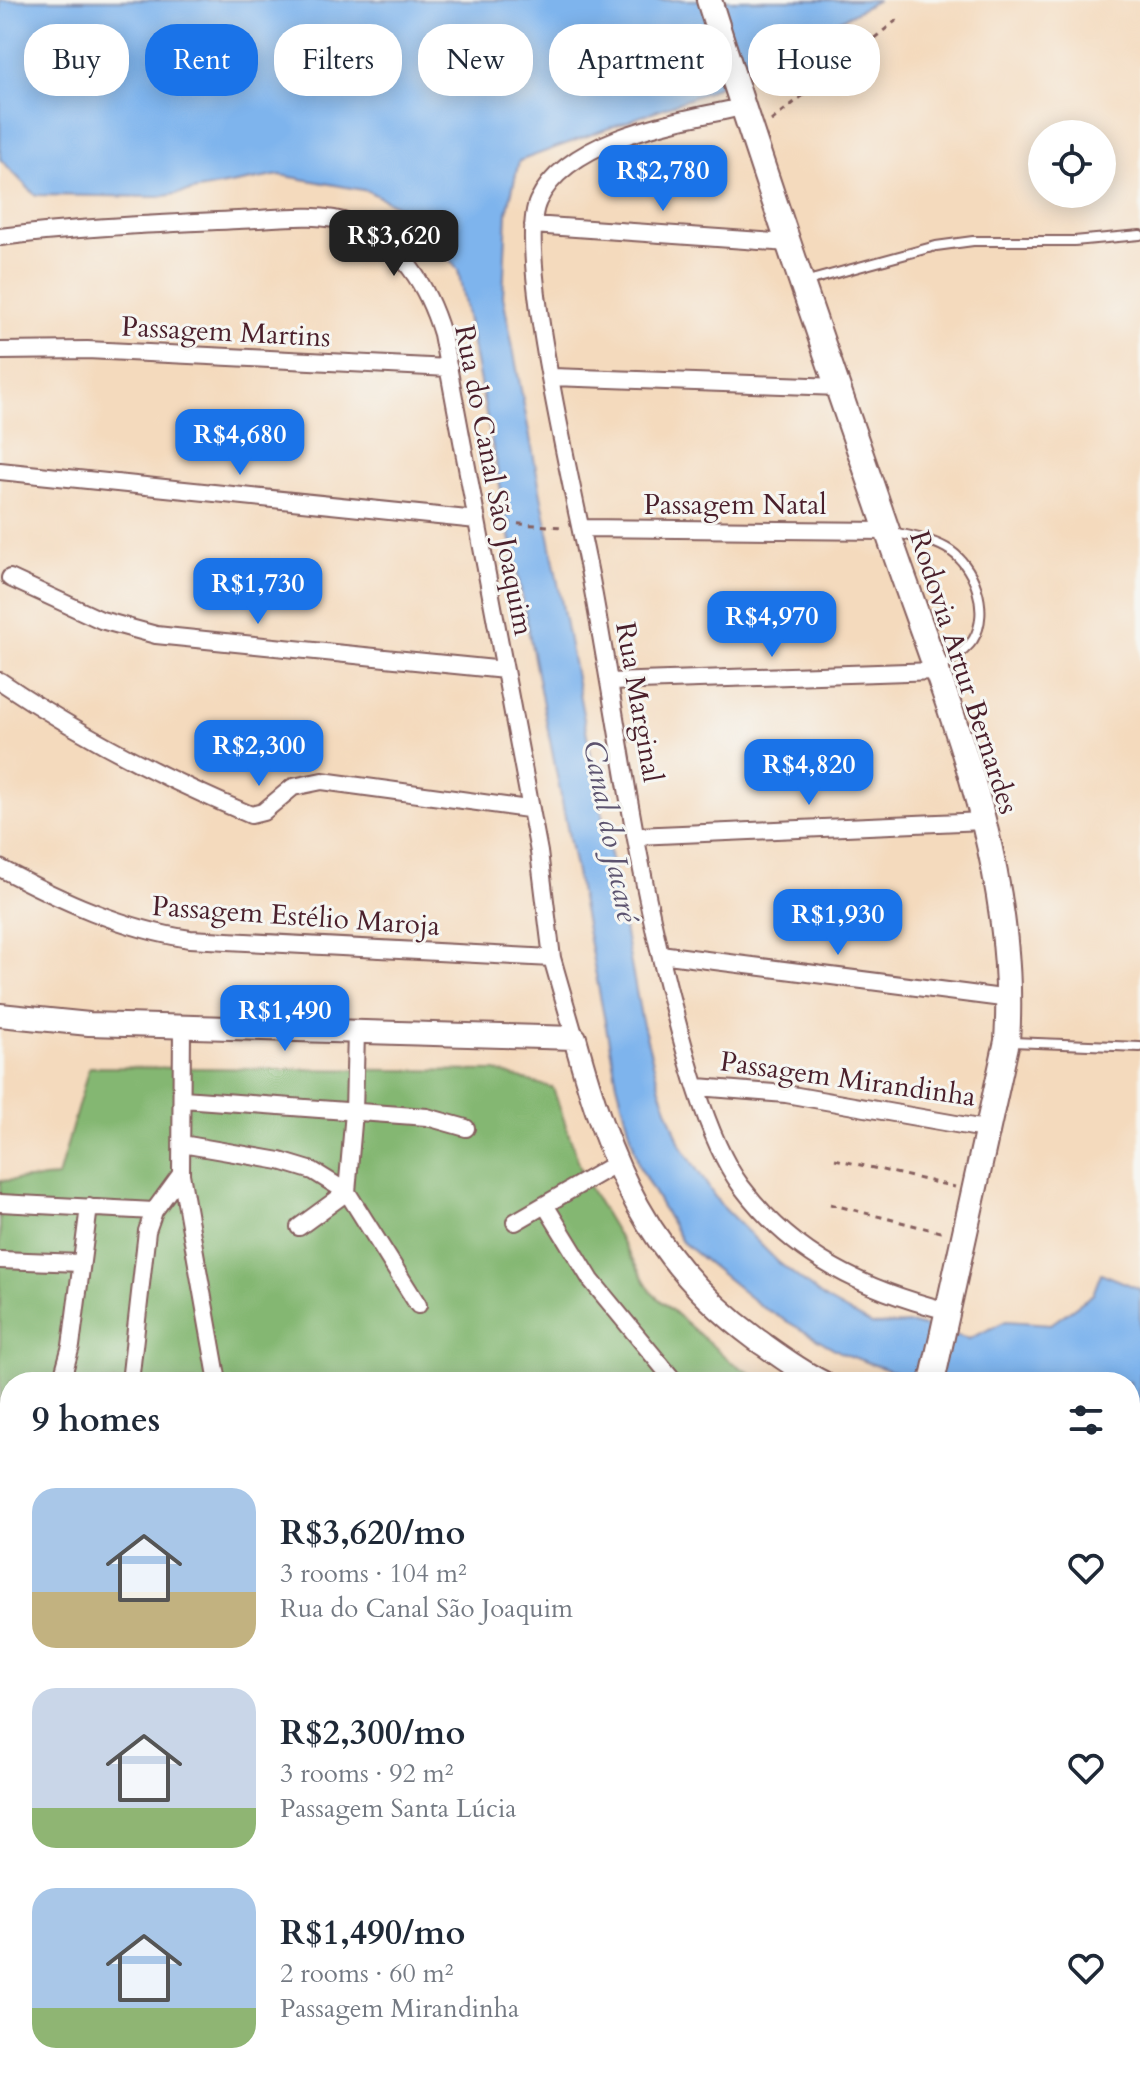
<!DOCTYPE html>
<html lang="en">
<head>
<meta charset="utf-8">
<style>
  :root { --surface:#fff; --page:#f6f6f7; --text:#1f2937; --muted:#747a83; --accent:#1a73e8 }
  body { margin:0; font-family:Cardo,serif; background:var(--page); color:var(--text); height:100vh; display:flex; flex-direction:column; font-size:30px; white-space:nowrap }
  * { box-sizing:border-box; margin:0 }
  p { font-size:26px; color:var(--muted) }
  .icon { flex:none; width:44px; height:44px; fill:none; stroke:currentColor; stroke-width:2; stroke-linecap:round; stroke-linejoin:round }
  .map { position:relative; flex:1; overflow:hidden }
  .side { position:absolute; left:0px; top:1372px; width:1140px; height:714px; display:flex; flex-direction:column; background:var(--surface); border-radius:32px 32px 0 0; box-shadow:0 4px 20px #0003 }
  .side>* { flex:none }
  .guide { position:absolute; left:24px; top:24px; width:1092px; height:72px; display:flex; gap:16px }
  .tools { position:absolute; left:1028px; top:120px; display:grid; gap:16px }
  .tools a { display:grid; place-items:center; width:88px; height:88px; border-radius:50%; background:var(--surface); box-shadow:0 4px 20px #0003; font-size:40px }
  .price { position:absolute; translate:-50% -68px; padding:0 18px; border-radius:16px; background:var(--accent); color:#fff; font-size:26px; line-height:52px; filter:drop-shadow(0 2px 4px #0008) }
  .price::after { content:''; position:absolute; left:50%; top:48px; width:24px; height:18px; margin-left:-12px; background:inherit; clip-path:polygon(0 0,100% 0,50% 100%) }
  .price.selected { background:#222; color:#fff }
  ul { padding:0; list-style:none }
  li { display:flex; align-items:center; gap:24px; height:200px; padding:0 32px }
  li span { display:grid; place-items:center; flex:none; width:224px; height:160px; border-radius:24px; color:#555 }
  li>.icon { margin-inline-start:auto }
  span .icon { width:96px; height:96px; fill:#fffc; stroke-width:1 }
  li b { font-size:34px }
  h2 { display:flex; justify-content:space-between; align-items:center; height:96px; padding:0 32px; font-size:34px }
  .pill { padding:0 28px; border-radius:32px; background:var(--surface); box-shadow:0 4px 20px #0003; font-size:28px; line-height:72px }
  .pill.selected { background:var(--accent); color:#fff }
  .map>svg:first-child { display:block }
</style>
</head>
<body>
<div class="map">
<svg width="1140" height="2085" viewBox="0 0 1140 2085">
  <rect width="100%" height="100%" fill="#f6f6f2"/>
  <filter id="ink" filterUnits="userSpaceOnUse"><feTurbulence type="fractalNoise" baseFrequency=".0125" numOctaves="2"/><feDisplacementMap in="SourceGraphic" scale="16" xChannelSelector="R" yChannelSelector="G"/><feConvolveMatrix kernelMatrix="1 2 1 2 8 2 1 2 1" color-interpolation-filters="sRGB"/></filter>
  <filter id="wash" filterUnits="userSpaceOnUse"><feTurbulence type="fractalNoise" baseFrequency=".006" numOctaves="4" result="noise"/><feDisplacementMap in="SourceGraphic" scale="32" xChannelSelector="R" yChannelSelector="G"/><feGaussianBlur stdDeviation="1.8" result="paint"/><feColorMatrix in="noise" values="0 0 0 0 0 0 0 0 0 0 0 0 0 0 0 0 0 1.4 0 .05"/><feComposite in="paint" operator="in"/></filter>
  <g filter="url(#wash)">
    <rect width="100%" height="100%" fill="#f4dabd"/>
    <!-- forest -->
    <path fill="#84b772" stroke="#676b4e" stroke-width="2" d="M89,1067l407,4 57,17 31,90 68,115 78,68 35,21h-755v694h757l10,2 3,7h-780v-904l58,-4z"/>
    <!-- water -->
    <path fill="#7eb4ed" stroke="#646a8c" stroke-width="2" d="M0,0h878l-171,92 -188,69 -12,52 -4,83 138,721 19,72 20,55 39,59 59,59 49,38 45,25 41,-1 56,15 37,-18 45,3 42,-30 8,-21 39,16v242l-10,-1v-148h-191l-37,-7 -60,-22 -80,-46 -80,-65 -43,-76 -22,-83 -159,-813 -47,-57 -43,-22 -88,-16 -121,22 -124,-2 -35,-36z
      M1136,1871l4,1v115l-10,2v-80z"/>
  </g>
  <g filter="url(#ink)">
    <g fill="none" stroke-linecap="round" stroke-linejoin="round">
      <!-- lane casing -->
      <g stroke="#86605e" stroke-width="12">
        <path id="lane" d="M804,282l132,-36 37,-5h101l66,-6
          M892,532c18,4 38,7 54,16 28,15 45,63 27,92 -8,12 -22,20 -33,29
          M1012,1042l128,5
          M1130,1612l10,2
          M1130,1714l10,2
          M95,2076l11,9
          M48,2085l8,-9"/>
      </g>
      <!-- street casing -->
      <g stroke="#86605e" stroke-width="20">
        <path id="street" d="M743,107c-63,13 -175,30 -205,94 -24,50 42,316 54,384 23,123 39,247 68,369 16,64 42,180 81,232 53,71 124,104 207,125
          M533,225l256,18
          M0,237c79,-10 159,-13 238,-17 36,-1 80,-9 115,4 48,18 75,63 89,110l97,518 13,106 23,80
          M0,351l87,-1 362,18
          M552,377l288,10
          M0,471l477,49
          M582,528l305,3
          M10,578l91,42 55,15 349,35
          M0,681c80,54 162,97 251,134l12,-3 30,-25 29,-6 206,28
          M609,682l327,-11
          M636,836l348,-15
          M0,868c60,32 123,61 190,71l362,19
          M660,954l350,45
          M182,1027l-1,147 37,208
          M356,1032l-2,80 -7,80 71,113
          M698,1087l88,7 204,36
          M183,1099l244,18 39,11
          M182,1144l98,17 33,10 34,21 -48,35
          M0,1203l154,8
          M545,1205l46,75 84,102
          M515,1222l100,-58
          M0,1260l81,3
          M61,1382l10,-36 18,-139
          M130,1382l17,-151 7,-20 27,-37
          M0,1538l10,1"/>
      </g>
      <!-- secondary casing -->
      <g stroke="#86605e" stroke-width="26">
        <path id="secondary" d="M0,1015l89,9 486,14c34,125 73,222 181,301 21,15 42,31 66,43"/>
      </g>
      <!-- primary casing -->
      <g stroke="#86605e" stroke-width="28">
        <path id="primary" d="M709,0c56,179 118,356 179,533 56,164 131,332 119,508l-75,341
          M834,2085l1,-9"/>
      </g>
      <!-- path -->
      <path stroke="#86605e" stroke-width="3" stroke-dasharray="6 6" stroke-linecap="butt" d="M771,121l127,-102
        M494,522l68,5
        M835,1159l120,28
        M830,1204l114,29"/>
      <!-- lane -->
      <use href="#lane" stroke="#fff" stroke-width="8"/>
      <!-- street -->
      <use href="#street" stroke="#fff" stroke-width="16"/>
      <!-- secondary -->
      <use href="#secondary" stroke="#fff" stroke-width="22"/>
      <!-- primary -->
      <use href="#primary" stroke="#fff" stroke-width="24"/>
    </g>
  </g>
  <g text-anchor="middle" stroke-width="6" stroke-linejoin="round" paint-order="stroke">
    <!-- street labels -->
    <g font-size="28" fill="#4a1f2b" stroke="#f6f6f2">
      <text transform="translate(226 331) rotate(3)" y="10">Passagem Martins</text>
      <text transform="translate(495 480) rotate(79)" y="10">Rua do Canal São Joaquim</text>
      <text x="735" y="514">Passagem Natal</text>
      <text transform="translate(965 672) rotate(72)" y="10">Rodovia Artur Bernardes</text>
      <text transform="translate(640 702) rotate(80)" y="10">Rua Marginal</text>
      <text transform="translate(296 915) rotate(4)" y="10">Passagem Estélio Maroja</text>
      <text transform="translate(848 1078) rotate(8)" y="10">Passagem Mirandinha</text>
    </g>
    <!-- water labels -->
    <g font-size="30" font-style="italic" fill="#5c536f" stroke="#f6f6f2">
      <text transform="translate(611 831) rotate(79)" y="10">Canal do Jacaré</text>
    </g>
  </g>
</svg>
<div class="tools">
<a><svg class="icon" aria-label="locate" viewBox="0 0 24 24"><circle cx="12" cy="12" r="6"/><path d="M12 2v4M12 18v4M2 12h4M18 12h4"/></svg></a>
</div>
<b class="price" style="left:663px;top:213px">R$2,780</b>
<b class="price selected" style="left:394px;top:278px">R$3,620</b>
<b class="price" style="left:240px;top:477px">R$4,680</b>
<b class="price" style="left:258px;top:626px">R$1,730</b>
<b class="price" style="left:772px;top:659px">R$4,970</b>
<b class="price" style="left:259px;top:788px">R$2,300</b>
<b class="price" style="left:809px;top:807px">R$4,820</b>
<b class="price" style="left:838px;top:957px">R$1,930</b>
<b class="price" style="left:285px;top:1053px">R$1,490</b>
<div class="guide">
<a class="pill">Buy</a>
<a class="pill selected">Rent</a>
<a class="pill">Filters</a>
<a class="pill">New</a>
<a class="pill">Apartment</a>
<a class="pill">House</a>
</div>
<section class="side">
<h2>9 homes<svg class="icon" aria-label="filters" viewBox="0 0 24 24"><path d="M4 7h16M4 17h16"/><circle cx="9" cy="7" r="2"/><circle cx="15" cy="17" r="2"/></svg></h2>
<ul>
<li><span style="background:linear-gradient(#a9c7e8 65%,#c2b280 0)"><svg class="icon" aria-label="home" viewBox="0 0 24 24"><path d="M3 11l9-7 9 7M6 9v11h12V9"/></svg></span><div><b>R$3,620/mo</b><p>3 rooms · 104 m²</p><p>Rua do Canal São Joaquim</p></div><svg class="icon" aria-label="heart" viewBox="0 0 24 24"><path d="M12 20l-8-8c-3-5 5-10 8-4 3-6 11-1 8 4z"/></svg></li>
<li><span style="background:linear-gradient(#c9d6e8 75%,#8fb573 0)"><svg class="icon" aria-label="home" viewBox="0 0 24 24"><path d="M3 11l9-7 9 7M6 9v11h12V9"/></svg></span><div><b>R$2,300/mo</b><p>3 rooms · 92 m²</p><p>Passagem Santa Lúcia</p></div><svg class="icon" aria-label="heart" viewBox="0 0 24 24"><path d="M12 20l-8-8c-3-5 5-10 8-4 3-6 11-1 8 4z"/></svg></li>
<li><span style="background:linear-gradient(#a9c7e8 75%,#8fb573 0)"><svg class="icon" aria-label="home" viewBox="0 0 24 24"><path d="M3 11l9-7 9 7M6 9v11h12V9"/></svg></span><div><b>R$1,490/mo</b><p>2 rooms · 60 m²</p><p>Passagem Mirandinha</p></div><svg class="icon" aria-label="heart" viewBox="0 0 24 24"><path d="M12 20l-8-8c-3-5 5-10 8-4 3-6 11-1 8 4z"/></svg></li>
</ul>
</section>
</div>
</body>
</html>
